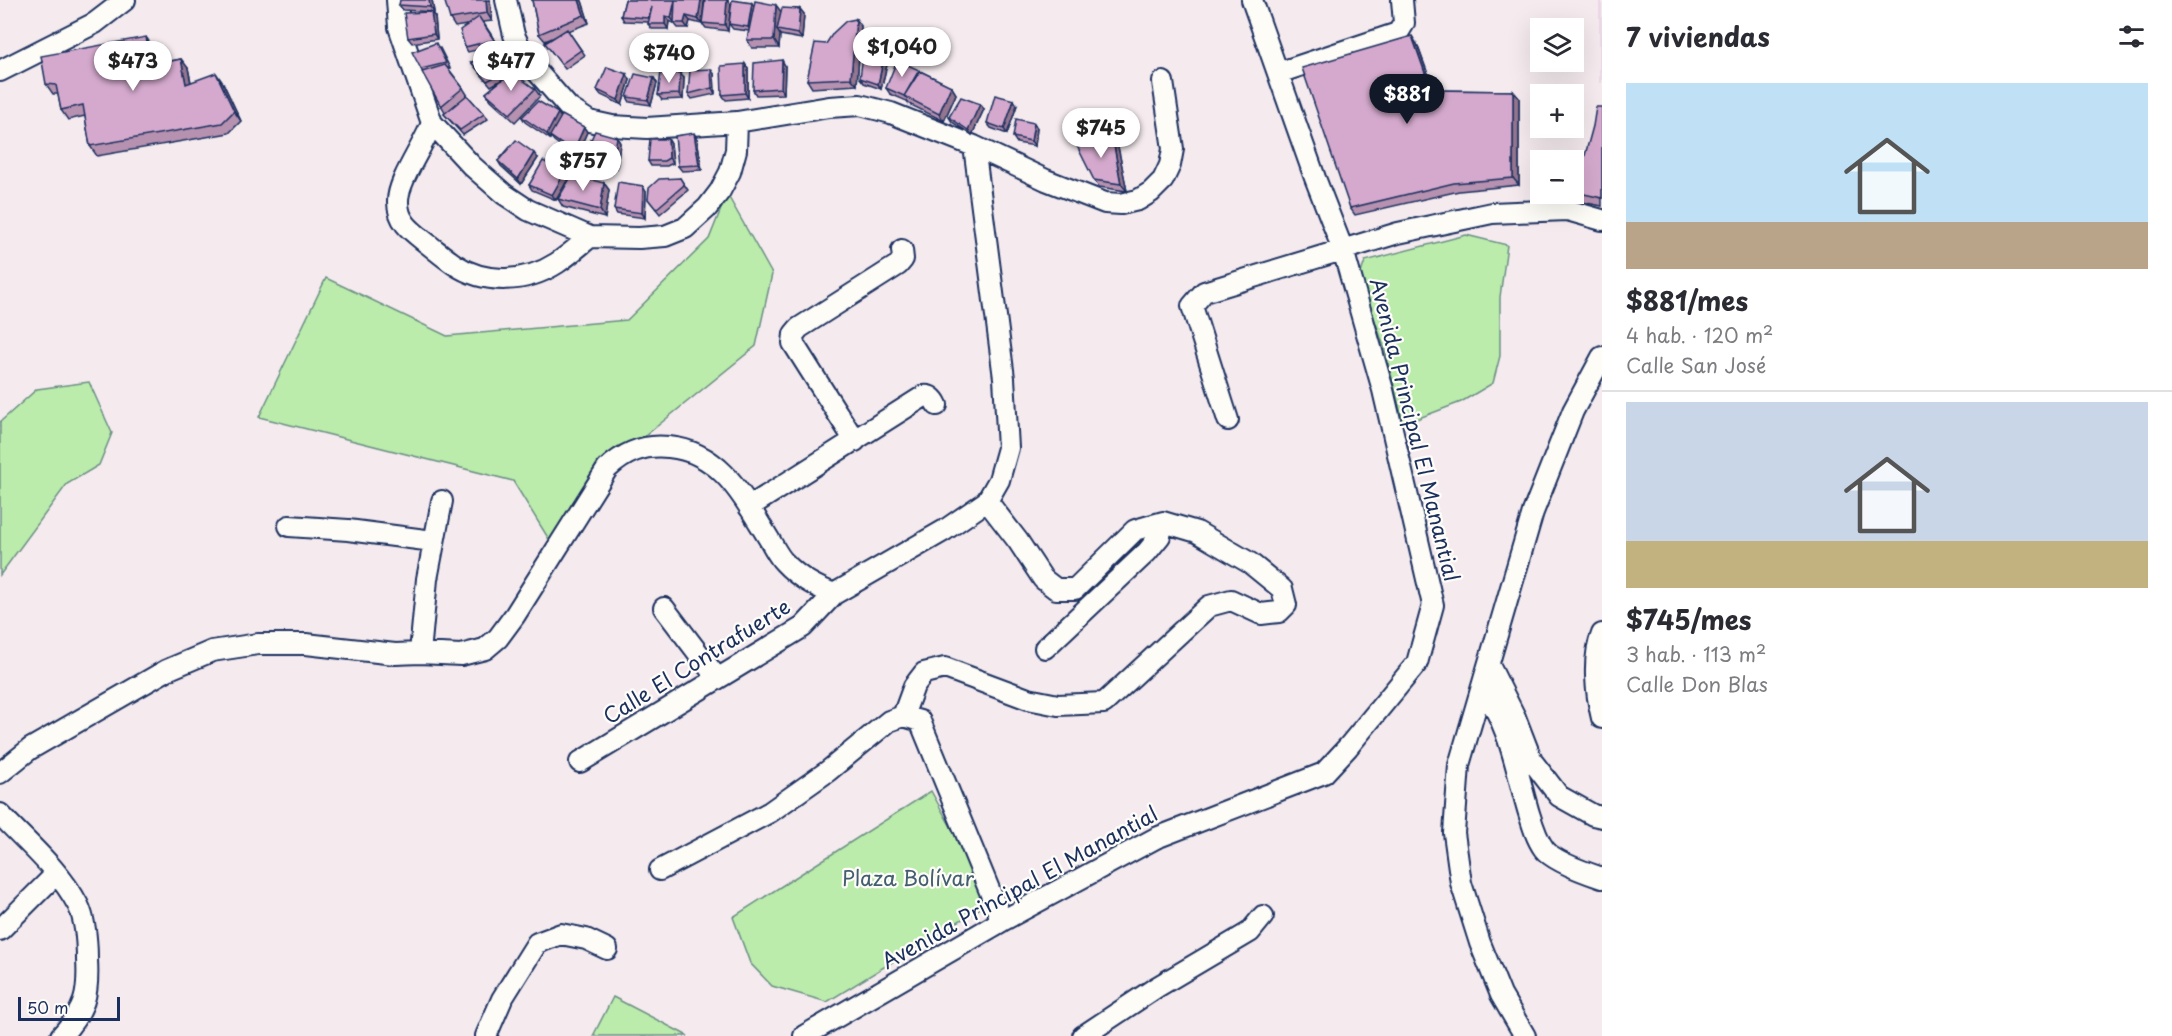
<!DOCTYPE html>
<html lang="es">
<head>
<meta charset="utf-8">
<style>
  :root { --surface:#fff; --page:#f7f7f7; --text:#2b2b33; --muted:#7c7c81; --line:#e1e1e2; --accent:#111827 }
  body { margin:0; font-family:"Playpen Sans",sans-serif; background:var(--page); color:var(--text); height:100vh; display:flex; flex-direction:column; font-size:22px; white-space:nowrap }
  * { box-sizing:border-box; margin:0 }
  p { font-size:20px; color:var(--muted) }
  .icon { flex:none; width:33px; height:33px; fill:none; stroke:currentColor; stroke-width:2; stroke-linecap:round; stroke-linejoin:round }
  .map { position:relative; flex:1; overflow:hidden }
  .panel { display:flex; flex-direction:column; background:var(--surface); width:570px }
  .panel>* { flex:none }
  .controls { position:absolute; left:1530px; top:18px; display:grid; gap:12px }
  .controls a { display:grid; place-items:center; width:54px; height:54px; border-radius:0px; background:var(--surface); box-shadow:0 6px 24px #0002; font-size:30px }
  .scale { position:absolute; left:18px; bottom:15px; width:102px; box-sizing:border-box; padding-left:6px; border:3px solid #1b2f5e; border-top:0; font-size:16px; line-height:21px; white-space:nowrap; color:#1b2f5e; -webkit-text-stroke:4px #fdfcf7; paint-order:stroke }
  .price { position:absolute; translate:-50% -51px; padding:0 14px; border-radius:21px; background:#fff; color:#222; font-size:20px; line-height:39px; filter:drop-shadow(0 2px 3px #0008) }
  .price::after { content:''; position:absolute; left:50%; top:36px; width:18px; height:14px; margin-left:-9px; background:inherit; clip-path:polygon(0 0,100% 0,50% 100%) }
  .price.current { background:var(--accent); color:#fff }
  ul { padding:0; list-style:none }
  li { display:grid; align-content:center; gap:12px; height:318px; padding:0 24px }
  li+li { border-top:2px solid var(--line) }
  li span { display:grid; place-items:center; height:186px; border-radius:0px; color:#555 }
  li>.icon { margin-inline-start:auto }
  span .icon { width:108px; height:108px; fill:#fffc; stroke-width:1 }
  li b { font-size:26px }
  h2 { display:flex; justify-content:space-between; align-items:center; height:72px; padding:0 24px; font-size:26px }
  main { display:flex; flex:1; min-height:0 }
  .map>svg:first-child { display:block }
</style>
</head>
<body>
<main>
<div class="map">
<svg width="1602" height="1036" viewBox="0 0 1602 1036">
  <rect width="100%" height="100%" fill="#f5ebef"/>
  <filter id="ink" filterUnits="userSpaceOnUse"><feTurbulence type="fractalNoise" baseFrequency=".0167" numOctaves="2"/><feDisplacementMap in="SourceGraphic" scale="12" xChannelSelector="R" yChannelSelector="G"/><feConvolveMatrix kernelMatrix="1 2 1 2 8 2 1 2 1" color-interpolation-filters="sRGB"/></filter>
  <g filter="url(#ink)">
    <!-- built -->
    <path fill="#ebd7e5" d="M1599,0h3v83h-3z"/>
    <!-- green -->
    <path fill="#bbecab" stroke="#6b8e84" stroke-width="1.5" d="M727,194l45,80 -16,72 -116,94 -90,101 -37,-60 -254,-64 67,-139 121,58 180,-16 82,-81z
      M1466,235l41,10 -7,52v59l-7,27 -32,19 -60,23v-11l-16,-64 -25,-74 5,-15z
      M89,382l23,51 -13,32 -32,19 -67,91v-153l37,-33z
      M931,791l61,110 -165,101 -55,-16 -22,-23 -17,-46z
      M613,997l75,39h-95z"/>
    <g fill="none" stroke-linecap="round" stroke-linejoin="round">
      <!-- minor casing -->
      <g stroke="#1b2f5e" stroke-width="24">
        <path id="minor" d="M397,0l2,27 33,96 40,43 32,28 24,16 62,27 49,1 26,-2 20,-8 22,-20 13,-17 10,-19 6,-22 1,-28
          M506,0l8,35 11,23 44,50 20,13 23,5 35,2 90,-6 92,-15 31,-2 31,8 83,33 72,34 59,23 16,1 17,-4 13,-8 12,-12 7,-15 3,-16 -10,-67
          M0,71l95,-48 30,-23
          M1278,73l120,-40 6,-10 -2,-23
          M432,123c-8,22 -35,59 -34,79 0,21 15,30 30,42 9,7 17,14 26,20 31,21 72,19 103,-1 12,-8 22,-17 33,-26
          M1228,420l-36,-114 12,-14 194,-59 94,-20 75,-3 35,10
          M855,441l-62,-98 1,-9 5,-6 99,-63 5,-6 -1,-9
          M749,507l175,-111c7,-1 10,3 13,9
          M289,526l59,4 85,11
          M664,608l53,70
          M1602,634c-10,24 -6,60 0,84
          M1045,648l102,-96 13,-16 3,-14
          M420,653l7,-74 15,-78
          M1489,665l26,52 17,44 27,35 34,19 9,2
          M1482,689c27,33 34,81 46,121 4,13 8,28 16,39 9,12 43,24 58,29
          M903,716l11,-30 10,-13 21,-5 83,31 30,6 46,-2 105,-97 22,-6 30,14 18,-2 7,-7 -4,-16 -32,-26 -53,-31 -34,-10 -28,8 -60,59h-19l-13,-10 -25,-38 -31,-40
          M903,716l17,5 82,200
          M580,762l223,-135 31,-33 111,-64 42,-29 12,-21 9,-32 -4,-70 -30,-232
          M0,773l30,-24 137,-79 45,-19 46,-7h48l89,10 25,-1 41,2 24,-6 13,-11 17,-23 92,-146c18,-17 37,-25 62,-22 53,5 75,52 100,92 5,8 9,17 15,23 15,16 30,24 50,32
          M0,814c27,29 59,55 78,91 8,16 9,38 9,55 2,35 -2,50 -26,76
          M660,870l110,-58 58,-41 61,-50 14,-5
          M0,930l56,-56
          M486,1036l16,-37 35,-56 24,-9 25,5 21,10
          M804,1036l198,-115 154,-83 168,-65 24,-26 69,-84 16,-58 -50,-215 -40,-140 -28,-72 -63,-178
          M1083,1036l74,-49 93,-55 13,-16
          M1525,1036l-24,-41 -21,-52 -19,-60 -7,-50 5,-68 74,-253 40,-101 29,-54"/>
      </g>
      <!-- minor -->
      <use href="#minor" stroke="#fdfcf7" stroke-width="20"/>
    </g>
    <!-- wall -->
    <path fill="#b691b0" stroke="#1b2f5e" stroke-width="1.5" d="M432,0l2,12 -31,-2 -4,-5z
      M490,0l2,21 -9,1 15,23 -30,7 -3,-5 2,-22 -12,2 -5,-8z
      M532,0h49l1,1 7,22 -21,8 17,24 -20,14 -20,-26 10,-6 -10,4 -6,-7z
      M625,0h78l1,2 -2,22 -12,-3 -2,7h-10l-4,-5 -5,-2 -1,8h-16l-4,-5 1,-2 -25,-1 -3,-5z
      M728,0v31l-22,-3 -4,-5z
      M754,6l27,6 19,-3 4,5 -2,25 -22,-4 -1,13h-27l-5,-8 2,-9 -16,-2 -4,-5z
      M431,12l4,5 2,22 -25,4 -4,-5z
      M856,19l5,7 -4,59 -45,3 -5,-8 19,-36z
      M887,44l4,5 -10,40 -17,-6 -4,-5z
      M1417,44l17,46 79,1 6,7v87l-60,6 -104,24 -5,-7z
      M153,47l3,17 25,-5 7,9 3,14 32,1 18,38 -12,12 -132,23 -7,-10 -5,-30 -17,4 -7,-10 -3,-16h-5l-7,-10z
      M440,48l10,20h-2l15,20 5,8 20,23 -25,16 -19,-21 1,-2 -24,-43z
      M782,60l3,6 -1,28 -28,1 -3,-5z
      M471,62l39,7 3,4 22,16 5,7 -25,26 -24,-22 -5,-7 17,-14 -12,7z
      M745,64l3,5v29l-22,2 -4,-5z
      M920,71l31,15 5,8 -12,27 -35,-17 -2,-3 -17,-7 -4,-6z
      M714,74l1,20 -23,5 -4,-5z
      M654,78l3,5 -6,22 -21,-3 -3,-5z
      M684,78l-1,21 -21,1 -4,-5z
      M630,80l-8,25 -21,-10 -4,-5z
      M1017,105l-10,29 -16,-6 -4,-5z
      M1602,107v99l-20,-4 -7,-10z
      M984,109l-12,26 -20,-13 -3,-5z
      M522,117l39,1 23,9 3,5 -11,25 -22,-16 -3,-4 -1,2 -25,-17z
      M1037,128l-2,18 -18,-3 -4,-6z
      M1112,135l5,7 10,49 -28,-4 -5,-7z
      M617,137l3,6 -3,25 -32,-4 -3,-5z
      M697,138l5,32 -20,1 -4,-5z
      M668,139l3,5 2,19 -6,3h-16l-3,-5z
      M538,158l-17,26 -20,-18 -3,-5z
      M569,177l-13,23 -24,-10 -3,-5z
      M680,178l8,12 -28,24 -12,-15z
      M604,183l5,7 -4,28 -42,-11 -5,-8z
      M646,192l-1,26 -28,-4 -3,-5z"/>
    <!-- shaded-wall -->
    <path fill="#947690" stroke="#1b2f5e" stroke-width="1.5" d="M429,0h3l2,12 -4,-5z
      M486,0h4l2,21 -5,-8z
      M579,0h2l1,1 7,22 -5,-8z
      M675,0v23l-4,-5z
      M701,0h2l1,2 -2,22 -4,-5z
      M727,0l4,4 -3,27 -3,-6z
      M752,3l3,5 -3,24 -4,-5z
      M776,5l6,8 -5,17 3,5 -1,13 -5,-8z
      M800,9l4,5 -2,25 -4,-5z
      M431,12l4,5 2,22 -3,-5z
      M665,16l4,5 -1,8 -3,-5z
      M686,16l4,5 -2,7 -4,-5z
      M856,19l5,7 -4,59 -6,-7z
      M1412,36l5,8 19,54 -5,-8z
      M146,37l7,10 5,28 -7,-10z
      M887,44l4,5 -10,40 -3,-5z
      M181,59l7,9 5,26 -7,-10z
      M782,60l3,6 -1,28 -3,-6z
      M745,64l3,5v29l-3,-5z
      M711,69l3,5 1,20 -3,-6z
      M216,73l7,10 18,38 -7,-10z
      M680,73l4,5 -1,21 -4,-5z
      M627,74l3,6 -8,25 -4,-5z
      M654,78l3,5 -6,22 -3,-5z
      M951,86l5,8 -12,27 -5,-7z
      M1513,91l6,7v87l-6,-7z
      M1014,100l3,5 -10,29 -3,-5z
      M980,104l4,5 -12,26 -4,-5z
      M558,113l3,5 -11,21 -3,-5z
      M1034,123l3,5 -2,18 -4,-5z
      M584,127l3,5 -11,25 -3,-5z
      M694,133l3,5 5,32 -3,-5z
      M1112,135l5,7 10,49 -6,-7z
      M617,137l3,6 -3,25 -4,-5z
      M668,139l3,5 2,19 -4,-5z
      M534,153l4,5 -17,26 -3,-5z
      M565,172l4,5 -13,23 -4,-5z
      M604,183l5,7 -4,28 -5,-8z
      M643,186l3,6 -1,26 -3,-5z"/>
    <!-- building -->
    <path fill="#d4a9cd" stroke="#1b2f5e" stroke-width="1.5" d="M400,0h29l1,7 -31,-2z
      M448,0h38l1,13 -37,6 -5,-17z
      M532,0h47l5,15 -45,19z
      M625,0h50l-4,18 -6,-2v8h-17l4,-17 -4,11 -27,-2z
      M675,0h26l-3,19 -12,-3 -2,7h-10z
      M705,0h22l-2,25 -23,-2z
      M732,0l20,3 -4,24 -19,-3z
      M755,1l21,4 -2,35h-27z
      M782,8l18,1 -2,25 -21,-4z
      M431,12l3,22 -26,4 -4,-25z
      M479,17l15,23 -29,7 -5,-17z
      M856,19l-5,59 -44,2 8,-37 11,1 7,-11 13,-12z
      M567,29l14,21 -20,14 -16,-21z
      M1412,36l19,54 82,1v87l-59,5 -104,25 -48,-140z
      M146,37l5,28 30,-6 5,25 30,-11 18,38 -12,12 -132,23 -7,-41 -22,5 -5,-25 -10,-1 -5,-28z
      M865,40l22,4 -9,40 -18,-6z
      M436,43l10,20 -25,6 -9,-17z
      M495,54l15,15 -23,12 -16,-19z
      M782,60l-1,28 -28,2 1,-27z
      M897,60l22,10 -15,26 -18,-8z
      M745,64v29l-23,2 -1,-29z
      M445,65l18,23 -22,18 -19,-34z
      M607,67l20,7 -9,26 -21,-10z
      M711,69l1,19 -24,6 2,-24z
      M920,71l31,15 -12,28 -35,-18z
      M512,72l23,17 -25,25 -24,-21z
      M661,72l19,1 -1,21 -21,1z
      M635,74l19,4 -6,22 -21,-3z
      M467,95l17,19 -24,16 -16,-16z
      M995,95l19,5 -10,29 -17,-6z
      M961,97l19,7 -12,26 -19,-13z
      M538,101l20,12 -11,21 -25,-17z
      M1596,107h6v91l-27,-6 18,-66z
      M562,115l22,12 -11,25 -23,-16z
      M1016,119l18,4 -3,18 -18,-4z
      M595,131l22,6 -4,26 -31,-4z
      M694,133l5,32 -21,1 -3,-30z
      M1112,135l9,49 -27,-4 -18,-36z
      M650,139h18l1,19 -5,3h-16z
      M516,140l18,13 -16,26 -20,-18z
      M543,161l22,11 -13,23 -23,-10z
      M572,175l32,8 -4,27 -42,-11z
      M680,178l4,7 -28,24 -8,-10 1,-11 10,-9z
      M618,182l25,4 -1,27 -28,-4z"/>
  </g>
  <g text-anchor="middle" stroke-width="4.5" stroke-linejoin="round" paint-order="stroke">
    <!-- street labels -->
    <g font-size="21" fill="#1b2f5e" stroke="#fdfcf7">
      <text transform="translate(1414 430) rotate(76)" y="7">Avenida Principal El Manantial</text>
      <text transform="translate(697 662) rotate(-32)" y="7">Calle El Contrafuerte</text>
      <text transform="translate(1020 888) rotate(-29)" y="7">Avenida Principal El Manantial</text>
    </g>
    <!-- park labels -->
    <g font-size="21" fill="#435e71" stroke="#fdfcf7">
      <text x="908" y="886">Plaza Bolívar</text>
    </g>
  </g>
</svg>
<div class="controls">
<a><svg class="icon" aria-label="layers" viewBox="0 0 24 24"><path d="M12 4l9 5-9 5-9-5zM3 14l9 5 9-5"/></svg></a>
<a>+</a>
<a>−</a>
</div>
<div class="scale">50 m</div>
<b class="price" style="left:902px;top:78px">$1,040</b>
<b class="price" style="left:669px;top:84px">$740</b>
<b class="price" style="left:133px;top:92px">$473</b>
<b class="price" style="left:511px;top:92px">$477</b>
<b class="price current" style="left:1407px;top:125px">$881</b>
<b class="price" style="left:1101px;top:159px">$745</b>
<b class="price" style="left:583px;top:192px">$757</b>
</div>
<section class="panel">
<h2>7 viviendas<svg class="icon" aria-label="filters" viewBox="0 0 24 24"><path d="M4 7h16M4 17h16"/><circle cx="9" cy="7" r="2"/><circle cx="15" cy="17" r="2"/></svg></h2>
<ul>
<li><span style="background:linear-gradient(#bfe0f5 75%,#b9a48a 0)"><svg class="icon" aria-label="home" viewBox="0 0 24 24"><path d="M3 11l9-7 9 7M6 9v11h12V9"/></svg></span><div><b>$881/mes</b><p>4 hab. · 120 m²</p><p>Calle San José</p></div></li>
<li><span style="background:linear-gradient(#c9d6e8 75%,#c2b280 0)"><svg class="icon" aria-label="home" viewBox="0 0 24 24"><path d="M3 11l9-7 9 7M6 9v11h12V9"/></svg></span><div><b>$745/mes</b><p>3 hab. · 113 m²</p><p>Calle Don Blas</p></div></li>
</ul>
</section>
</main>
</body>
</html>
